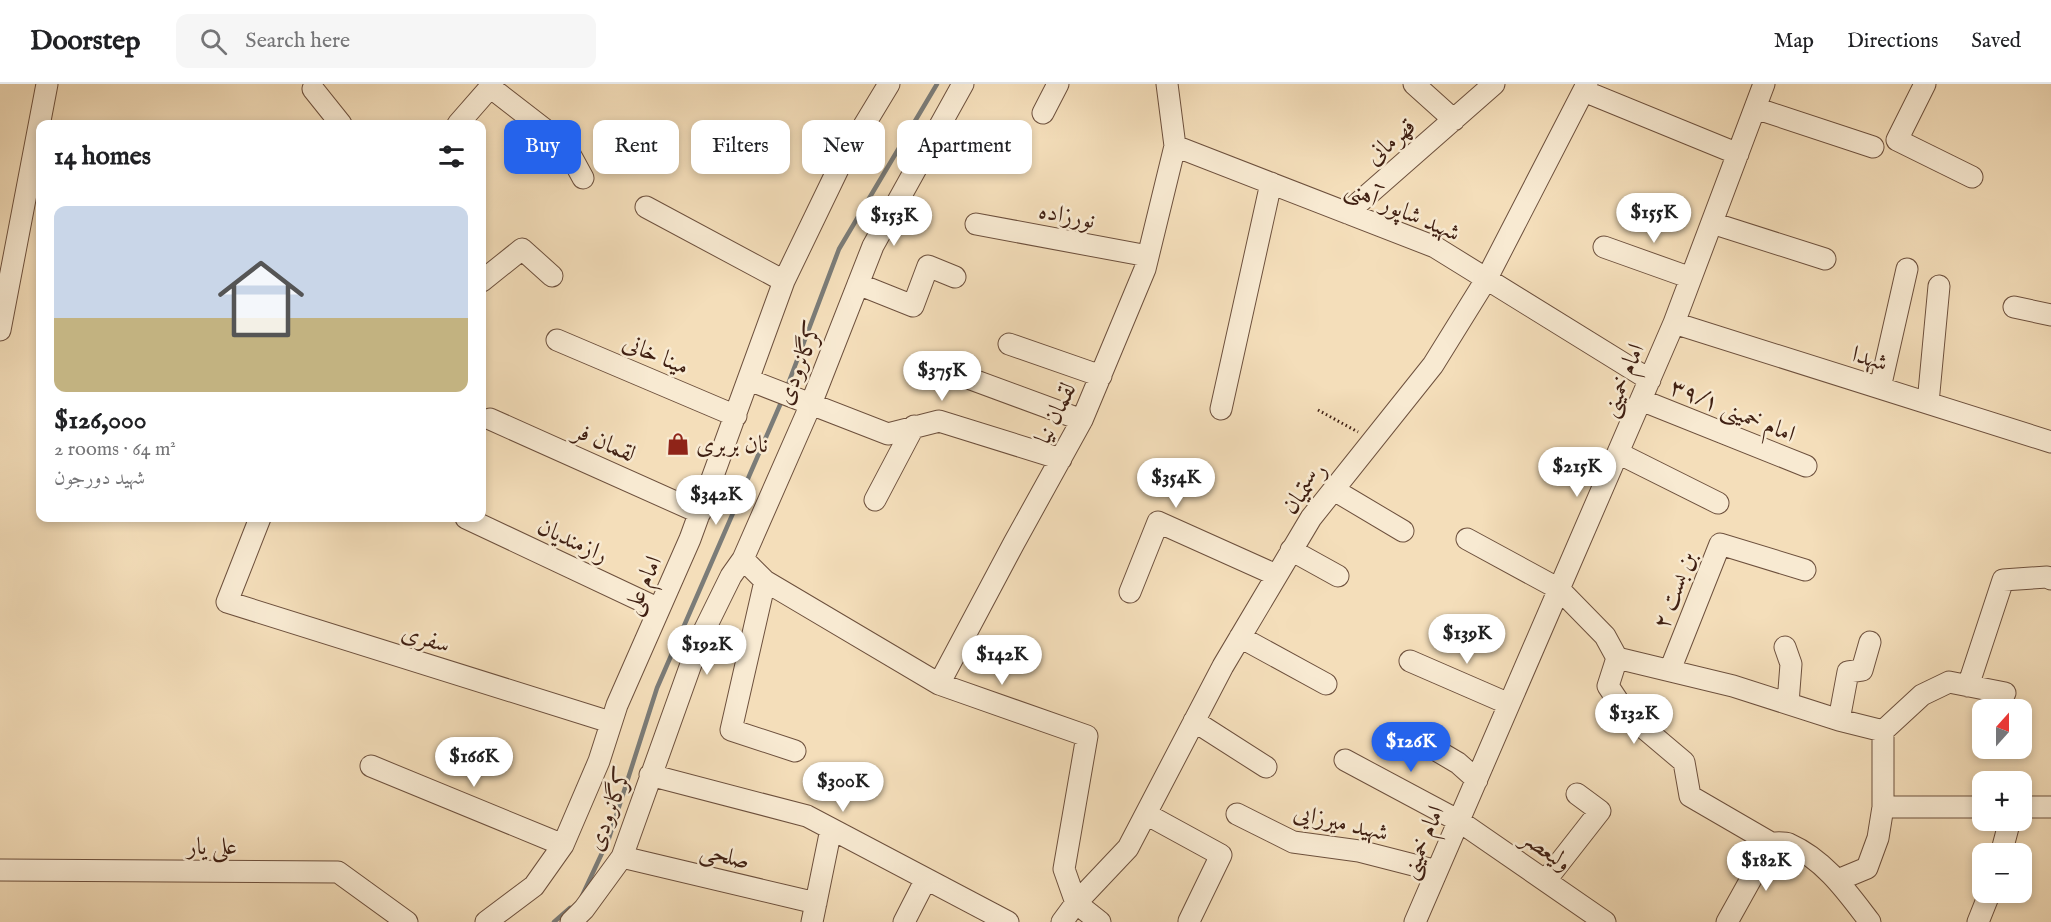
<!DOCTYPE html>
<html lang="en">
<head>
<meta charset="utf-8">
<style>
  :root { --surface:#fff; --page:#f6f6f6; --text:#202124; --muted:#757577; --line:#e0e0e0; --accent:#2563eb }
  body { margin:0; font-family:"IM FELL English",Amiri,serif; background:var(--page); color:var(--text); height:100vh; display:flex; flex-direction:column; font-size:22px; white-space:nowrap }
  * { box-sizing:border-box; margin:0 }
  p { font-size:20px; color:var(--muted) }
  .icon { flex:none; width:33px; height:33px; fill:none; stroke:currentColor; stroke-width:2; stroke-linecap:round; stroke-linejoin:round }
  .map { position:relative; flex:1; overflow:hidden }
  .drawer { position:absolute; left:36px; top:36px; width:450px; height:402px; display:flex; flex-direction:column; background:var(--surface); border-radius:12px; box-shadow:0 3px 9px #0003 }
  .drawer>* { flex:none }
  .hud { position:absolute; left:504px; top:36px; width:570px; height:54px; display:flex; gap:12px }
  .needle { width:39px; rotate:21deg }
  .controls { position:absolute; left:1972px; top:615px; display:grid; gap:12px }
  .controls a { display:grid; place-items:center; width:60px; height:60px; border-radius:12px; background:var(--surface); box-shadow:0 3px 9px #0003; font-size:30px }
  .price { position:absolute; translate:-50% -51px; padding:0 14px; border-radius:21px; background:#fff; color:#222; font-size:20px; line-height:39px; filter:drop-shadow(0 2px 3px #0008) }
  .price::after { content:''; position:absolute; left:50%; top:36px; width:18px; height:14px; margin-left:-9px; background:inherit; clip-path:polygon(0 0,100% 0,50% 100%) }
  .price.selected { background:var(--accent); color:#fff }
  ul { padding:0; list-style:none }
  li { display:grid; align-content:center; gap:12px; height:318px; padding:0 18px }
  li span { display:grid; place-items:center; height:186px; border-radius:12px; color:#555 }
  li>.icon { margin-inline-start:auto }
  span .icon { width:108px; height:108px; fill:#fffc; stroke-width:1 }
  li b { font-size:26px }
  h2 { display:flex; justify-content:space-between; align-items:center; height:72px; padding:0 18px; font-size:26px }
  .tag { padding:0 21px; border-radius:12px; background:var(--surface); box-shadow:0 3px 9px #0003; font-size:21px; line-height:54px }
  .tag.selected { background:var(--accent); color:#fff }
  header { display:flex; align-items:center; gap:36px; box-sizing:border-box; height:84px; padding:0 30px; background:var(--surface); border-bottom:2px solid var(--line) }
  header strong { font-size:28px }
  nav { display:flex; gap:33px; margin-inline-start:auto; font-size:21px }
  .search { width:420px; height:54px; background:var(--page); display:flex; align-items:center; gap:15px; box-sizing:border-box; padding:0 21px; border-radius:12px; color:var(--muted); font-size:22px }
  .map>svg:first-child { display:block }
</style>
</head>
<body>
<header>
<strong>Doorstep</strong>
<div class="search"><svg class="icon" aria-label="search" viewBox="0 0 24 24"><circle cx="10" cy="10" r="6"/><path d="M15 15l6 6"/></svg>Search here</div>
<nav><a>Map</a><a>Directions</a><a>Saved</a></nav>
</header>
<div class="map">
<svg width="2051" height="838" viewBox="0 0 2051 838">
  <rect width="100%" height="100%" fill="#f4deba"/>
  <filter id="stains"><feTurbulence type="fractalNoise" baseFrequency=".00333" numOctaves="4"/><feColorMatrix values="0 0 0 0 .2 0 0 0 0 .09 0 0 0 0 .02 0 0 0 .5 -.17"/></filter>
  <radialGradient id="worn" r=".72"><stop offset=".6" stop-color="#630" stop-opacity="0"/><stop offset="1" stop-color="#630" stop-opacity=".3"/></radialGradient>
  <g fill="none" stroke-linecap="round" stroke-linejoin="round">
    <!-- stream -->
    <path stroke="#7b7c78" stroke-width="4.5" d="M787,303l52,-138 98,-165
      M582,812l27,-58 48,-150 126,-290
      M554,838l16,-14"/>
    <!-- minor casing -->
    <g stroke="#6d503d" stroke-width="23">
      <path id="minor" d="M1167,0l8,62 260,101 215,133
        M1414,0l40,36
        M1925,0l-28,56 75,37
        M490,3l75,58 18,33
        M313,5l28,35
        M1584,7l154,63
        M1755,24l118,39
        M1043,29l15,-29
        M458,40l35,-40
        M646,123l138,74
        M1347,129l147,-129
        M1712,139l113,36
        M976,140l172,32
        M1604,163l87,31
        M482,197l40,-32 30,27
        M858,200l55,22 15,-40 27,11
        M2014,223l37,8
        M1674,239l377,119
        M0,246l47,-246
        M557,256l179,76
        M1009,260l92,32
        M949,287l133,49
        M749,296l139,54 51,-13 122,38
        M1880,304l27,-119
        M1641,316l165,66
        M1928,319l11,-117
        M1221,325l50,-226
        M490,335l210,94
        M1618,369l100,50
        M1334,406l69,41
        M875,416l39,-74
        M260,434l-33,84 383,120
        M466,434l193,91
        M1467,455l92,50 46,47 12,22 -9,28 18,27 58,49 6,34 81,47
        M1291,466l47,26
        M743,475l22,22 174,103 148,52 -23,133 12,34 24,19
        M765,497l-34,149 64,21
        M1130,508l28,-70 118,53
        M1240,553l86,47
        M1785,563l6,17 -3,39
        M1617,574l116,28 106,34 44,11
        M1410,577l99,43
        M1670,586l50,-126 85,26
        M939,600l75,-141 68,-123 63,-151 30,-123
        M1968,602l35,-106 44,-3 4,2
        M1839,636l9,-48 14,-2 8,-28
        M1194,637l72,46
        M1424,659l34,20 19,17
        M1345,676l114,61 146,101
        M371,682l192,79
        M650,691l157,41 201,106
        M1883,723h100
        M2022,723h29
        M1146,730l75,41 -32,66
        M1237,730l56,28 66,9 78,20
        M1771,759c6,0 13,-1 18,1 36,16 58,48 81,78
        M2001,770l9,-34
        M622,773l194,46
        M0,786l338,2 69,50
        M1546,796l54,-69 -23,-17
        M1838,796l29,-12 11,-30 5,-31v-76l39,-36 27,-13 56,11
        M486,838l48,-36 29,-41 36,-84 18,-56 73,-166 94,-258 56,-116 49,-81
        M571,838l13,-13 38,-52 78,-218 31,-63 12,-17 68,-155 62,-158 90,-162
        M812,838l19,-93
        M904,838l22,-43
        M1062,838l14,-19 52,-55 95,-182 88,-148 122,-153 54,-87 100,-194
        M1415,838l259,-599 90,-239
        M1727,838l44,-79
        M1978,838l12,-30"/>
    </g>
    <!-- path -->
    <path stroke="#402013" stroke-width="3" stroke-dasharray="1.5 3" stroke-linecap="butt" d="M1318,326l40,22"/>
    <!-- minor -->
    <use href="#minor" stroke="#f8ead2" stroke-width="21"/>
  </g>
  <!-- icons -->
  <defs>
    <g id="shop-bare" transform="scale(1.8)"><path d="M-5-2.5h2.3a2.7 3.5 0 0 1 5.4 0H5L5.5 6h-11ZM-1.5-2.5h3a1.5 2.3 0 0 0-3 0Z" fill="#8f2418" stroke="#f8ead2" stroke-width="2.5" paint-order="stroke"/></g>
  </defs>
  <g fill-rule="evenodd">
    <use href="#shop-bare" x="678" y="360"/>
  </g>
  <g text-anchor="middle" stroke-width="5" stroke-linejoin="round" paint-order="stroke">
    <!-- street labels -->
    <g font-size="24" fill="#402013" stroke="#f8ead2">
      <text transform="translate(1390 57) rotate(-41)" y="8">قهرمانی</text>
      <text transform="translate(1403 126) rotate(23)" y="8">شهید شاپور آهنی</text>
      <text transform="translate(1067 131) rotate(11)" y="8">نورزاده</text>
      <text transform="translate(656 270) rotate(23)" y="8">مینا خانی</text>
      <text transform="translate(1870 274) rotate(17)" y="8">شهدا</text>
      <text transform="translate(799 279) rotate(-68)" y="8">کرگانرودی</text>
      <text transform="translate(1622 296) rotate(-67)" y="8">امام خمینی</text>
      <text transform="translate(1733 326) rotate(22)" y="8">امام خمینی ۳۹/۱</text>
      <text transform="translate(1055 329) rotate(-64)" y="8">لقمان نیا</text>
      <text transform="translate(605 358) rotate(24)" y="8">لقمان فر</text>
      <text transform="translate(1304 404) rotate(-53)" y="8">رستمیان</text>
      <text transform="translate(573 456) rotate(25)" y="8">رازمندیان</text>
      <text transform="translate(642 501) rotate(-66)" y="8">امام علی</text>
      <text transform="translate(1674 506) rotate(-69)" y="8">بن بست ۲</text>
      <text transform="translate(426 554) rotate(17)" y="8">سفری</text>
      <text transform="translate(609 725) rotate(-69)" y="8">کرگانرودی</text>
      <text transform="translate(1341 738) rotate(13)" y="8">شهید میرزایی</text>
      <text transform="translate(1422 758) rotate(-67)" y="8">امام خمینی</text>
      <text x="212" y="770">علی یار</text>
      <text transform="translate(1547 766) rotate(35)" y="8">ولیعصر</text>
      <text transform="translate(725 771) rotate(14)" y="8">صلحی</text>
    </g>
    <!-- poi labels -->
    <g font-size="24" fill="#402013" stroke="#f8ead2" text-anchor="start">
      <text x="696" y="368">نان بربری</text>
    </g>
  </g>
  <rect width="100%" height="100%" filter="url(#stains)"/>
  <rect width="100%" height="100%" fill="url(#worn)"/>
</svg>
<div class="controls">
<a><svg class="needle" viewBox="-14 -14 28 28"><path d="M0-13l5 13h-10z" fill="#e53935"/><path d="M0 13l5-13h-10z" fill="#757577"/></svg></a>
<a>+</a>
<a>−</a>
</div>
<b class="price" style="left:1654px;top:160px">$155K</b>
<b class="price" style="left:894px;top:163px">$153K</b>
<b class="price" style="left:942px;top:318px">$375K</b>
<b class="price" style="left:1577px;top:414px">$215K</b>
<b class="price" style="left:1176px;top:425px">$354K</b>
<b class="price" style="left:716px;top:442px">$342K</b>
<b class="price" style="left:1467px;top:581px">$139K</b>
<b class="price" style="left:707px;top:592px">$192K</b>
<b class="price" style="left:1002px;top:602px">$142K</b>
<b class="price" style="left:1634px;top:661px">$132K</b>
<b class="price selected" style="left:1411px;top:689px">$126K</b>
<b class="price" style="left:474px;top:704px">$166K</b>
<b class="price" style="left:843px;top:729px">$300K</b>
<b class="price" style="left:1766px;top:808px">$182K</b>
<div class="hud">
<a class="tag selected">Buy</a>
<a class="tag">Rent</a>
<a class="tag">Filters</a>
<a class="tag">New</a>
<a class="tag">Apartment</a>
</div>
<section class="drawer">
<h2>14 homes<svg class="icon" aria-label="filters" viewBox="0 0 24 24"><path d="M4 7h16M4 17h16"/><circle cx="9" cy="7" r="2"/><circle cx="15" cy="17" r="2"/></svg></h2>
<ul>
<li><span style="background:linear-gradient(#c9d6e8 60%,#c2b280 0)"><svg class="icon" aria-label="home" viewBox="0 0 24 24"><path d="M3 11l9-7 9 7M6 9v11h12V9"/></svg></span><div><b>$126,000</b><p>2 rooms · 64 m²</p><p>شهید دورجون</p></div></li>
</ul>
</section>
</div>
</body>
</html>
